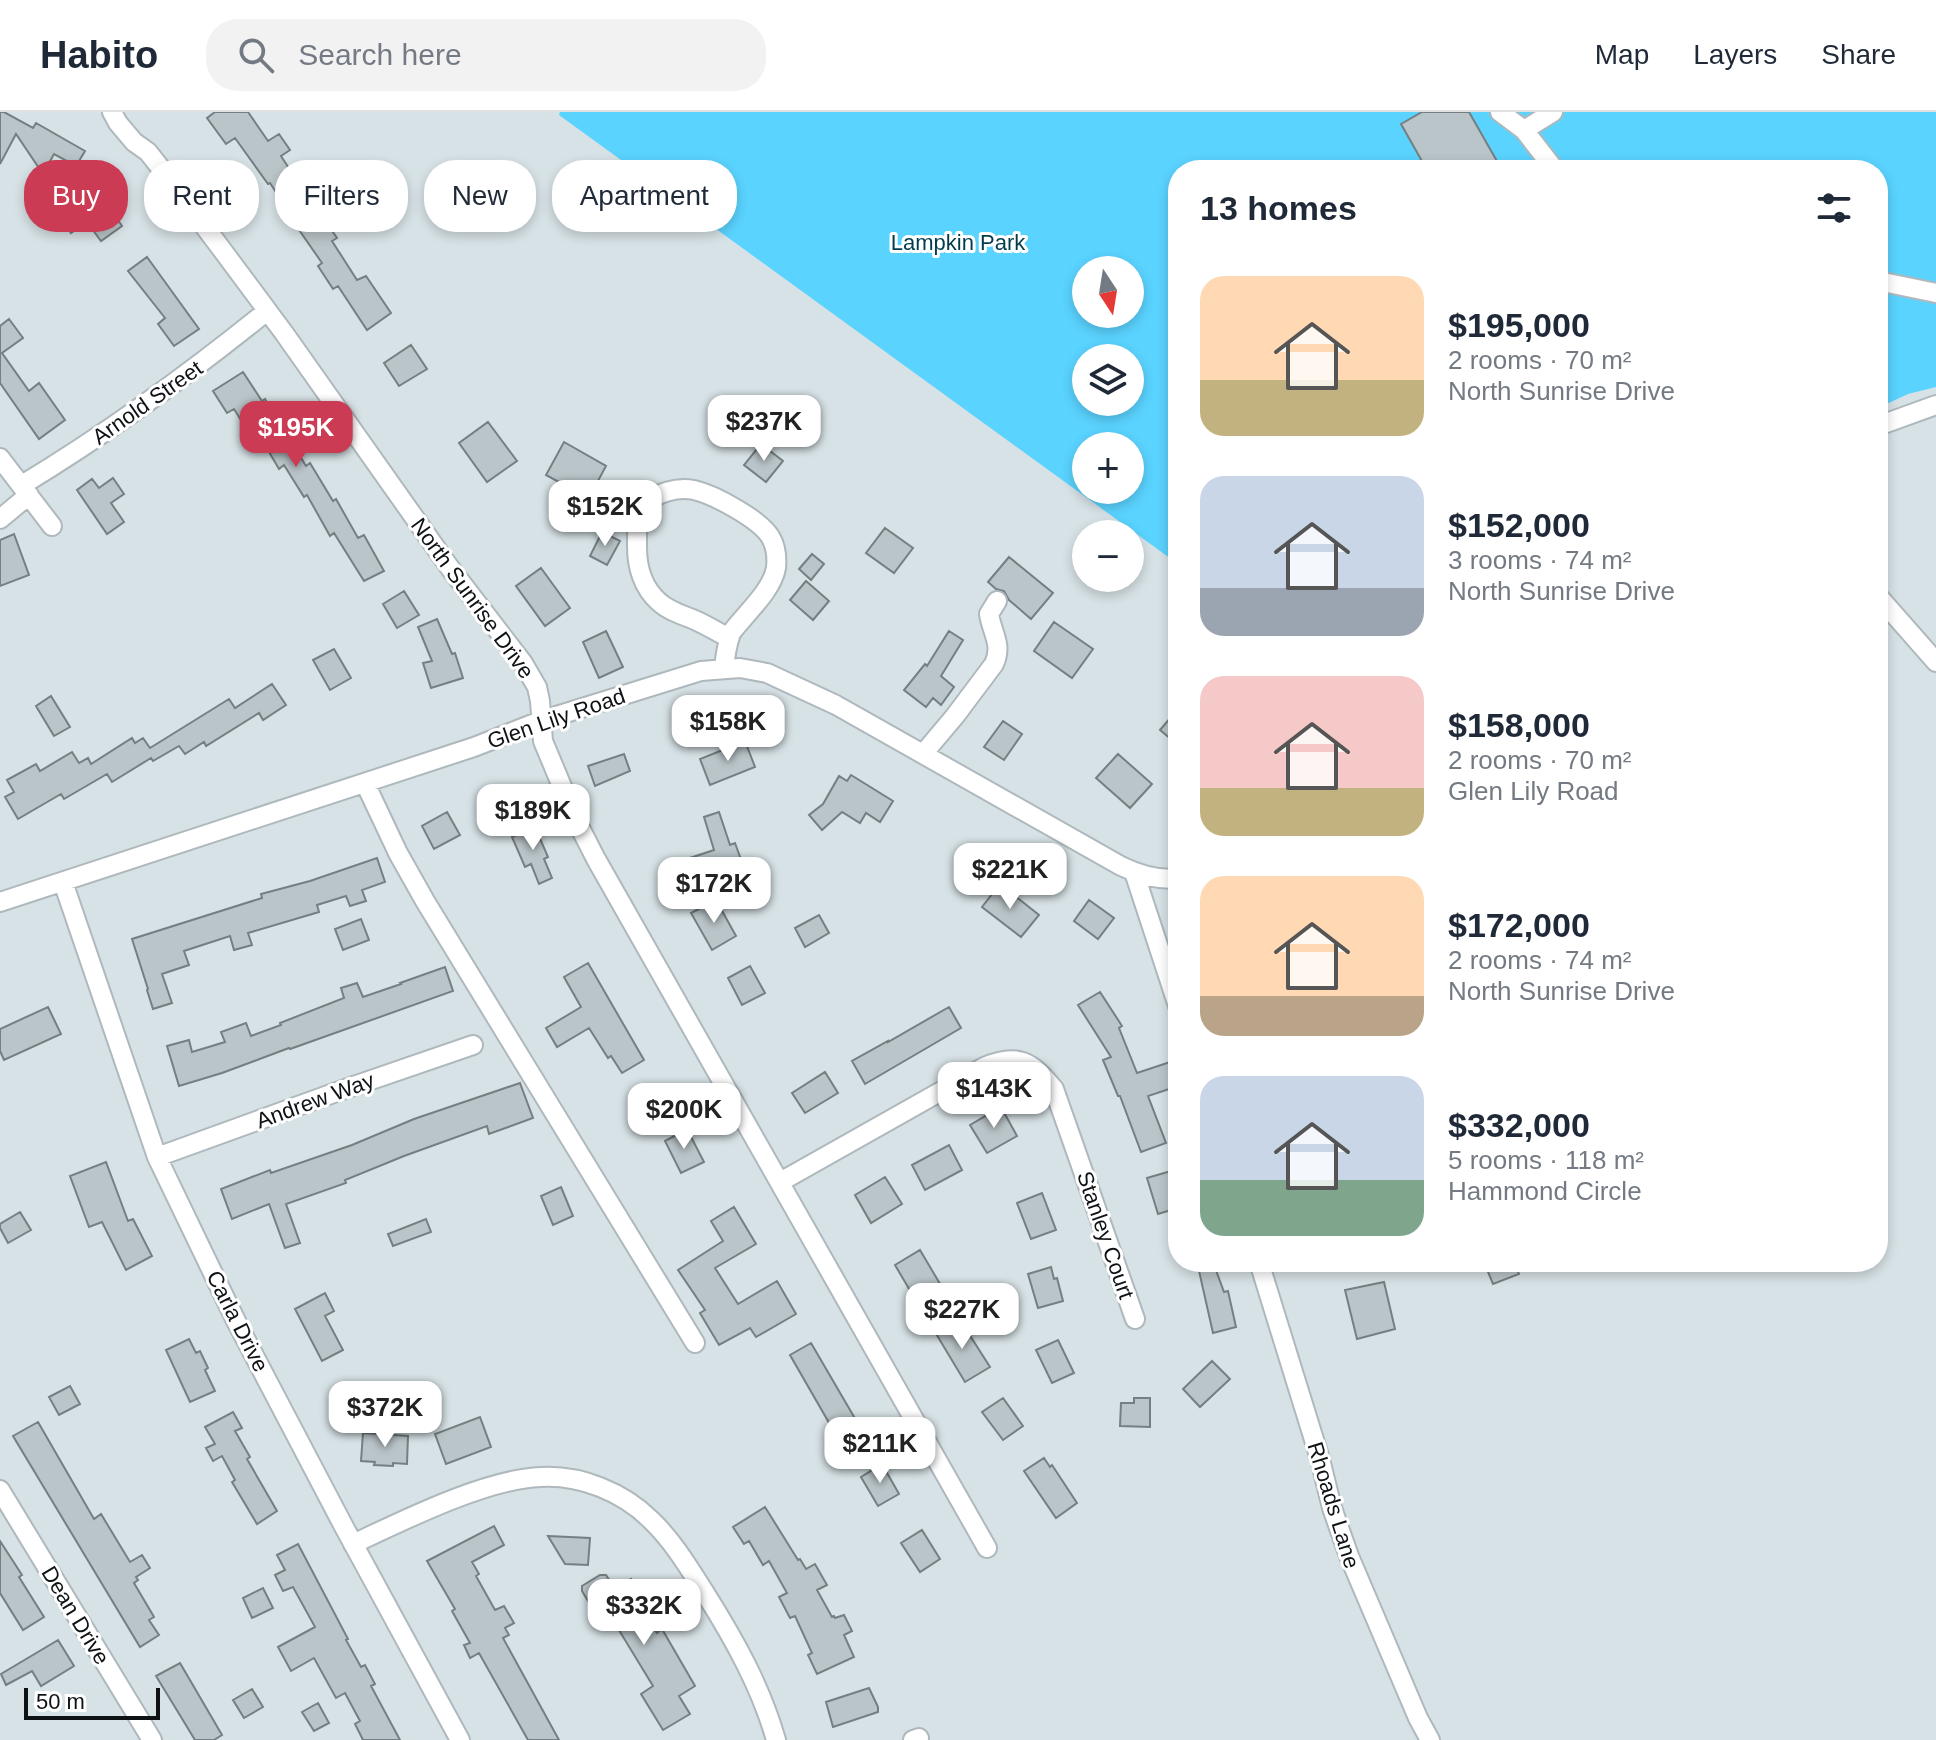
<!DOCTYPE html>
<html lang="en">
<head>
<meta charset="utf-8">
<style>
  :root { --surface:#fff; --page:#f2f2f3; --text:#1f2937; --muted:#747a83; --line:#e0e1e3; --accent:#cb3b54 }
  body { margin:0; font-family:Helvetica,sans-serif; background:var(--page); color:var(--text); height:100vh; display:flex; flex-direction:column; font-size:30px; white-space:nowrap }
  * { box-sizing:border-box; margin:0 }
  p { font-size:26px; color:var(--muted) }
  .icon { flex:none; width:44px; height:44px; fill:none; stroke:currentColor; stroke-width:2; stroke-linecap:round; stroke-linejoin:round }
  .map { position:relative; flex:1; overflow:hidden }
  .panel { position:absolute; left:1168px; top:48px; width:720px; height:1112px; display:flex; flex-direction:column; background:var(--surface); border-radius:32px; box-shadow:0 4px 12px #0003 }
  .panel>* { flex:none }
  .hud { position:absolute; left:24px; top:48px; width:760px; height:72px; display:flex; gap:16px }
  .needle { width:52px; rotate:168deg }
  .controls { position:absolute; left:1072px; top:144px; display:grid; gap:16px }
  .controls a { display:grid; place-items:center; width:72px; height:72px; border-radius:50%; background:var(--surface); box-shadow:0 4px 12px #0003; font-size:40px }
  .scale { position:absolute; left:24px; bottom:20px; width:136px; box-sizing:border-box; padding-left:8px; border:4px solid #0f1214; border-top:0; font-size:22px; line-height:28px; white-space:nowrap; color:#0f1214; -webkit-text-stroke:6px #fff; paint-order:stroke }
  .price { position:absolute; translate:-50% -68px; padding:0 18px; border-radius:16px; background:#fff; color:#222; font-size:26px; line-height:52px; filter:drop-shadow(0 2px 4px #0008) }
  .price::after { content:''; position:absolute; left:50%; top:48px; width:24px; height:18px; margin-left:-12px; background:inherit; clip-path:polygon(0 0,100% 0,50% 100%) }
  .price.active { background:var(--accent); color:#fff }
  ul { padding:0; list-style:none }
  li { display:flex; align-items:center; gap:24px; height:200px; padding:0 32px }
  li span { display:grid; place-items:center; flex:none; width:224px; height:160px; border-radius:24px; color:#555 }
  li>.icon { margin-inline-start:auto }
  span .icon { width:96px; height:96px; fill:#fffc; stroke-width:1 }
  li b { font-size:34px }
  h2 { display:flex; justify-content:space-between; align-items:center; height:96px; padding:0 32px; font-size:34px }
  .tag { padding:0 28px; border-radius:32px; background:var(--surface); box-shadow:0 4px 12px #0003; font-size:28px; line-height:72px }
  .tag.active { background:var(--accent); color:#fff }
  header { display:flex; align-items:center; gap:48px; box-sizing:border-box; height:112px; padding:0 40px; background:var(--surface); border-bottom:2px solid var(--line) }
  header strong { font-size:38px }
  nav { display:flex; gap:44px; margin-inline-start:auto; font-size:28px }
  .search { width:560px; height:72px; background:var(--page); display:flex; align-items:center; gap:20px; box-sizing:border-box; padding:0 28px; border-radius:32px; color:var(--muted); font-size:30px }
  .map>svg:first-child { display:block }
</style>
</head>
<body>
<header>
<strong>Habito</strong>
<div class="search"><svg class="icon" aria-label="search" viewBox="0 0 24 24"><circle cx="10" cy="10" r="6"/><path d="M15 15l6 6"/></svg>Search here</div>
<nav><a>Map</a><a>Layers</a><a>Share</a></nav>
</header>
<div class="map">
<svg width="1936" height="1628" viewBox="0 0 1936 1628">
  <rect width="100%" height="100%" fill="#d7e2e6"/>
  <!-- park -->
  <path fill="#5ad3ff" fill-rule="evenodd" d="M560,0h1376v275l-28,7 -30,14v-238h-700v394l-619,-449zM1086,158h44v44h-44zM1086,246h44v44h-44zM1086,334h44v44h-44z"/>
  <!-- building -->
  <path fill="#bac5c9" stroke="#757f83" stroke-width="2" d="M0,0h4l29,16 3,-5 49,28 -9,15 -22,-12 -11,20 -27,-40 -16,30z
    M215,0h33l20,29 11,-7 11,16 -9,6 35,54 1,-1 20,29 -5,3 25,39 9,-4 25,37 -24,17 -29,-44 -5,3 -15,-23 4,-3 -27,-39 1,-1 -26,-40 -2,1 -33,-46 -9,6 -19,-26z
    M1422,0h47l33,58h-75l-26,-46z
    M95,75l27,39 -21,15 -14,-19 -16,11 -9,-13 16,-11 -5,-7z
    M147,145l52,72 -25,17 -16,-22 7,-6 -37,-47z
    M9,207l14,19 -21,15 27,38 10,-8 26,37 -26,19 -39,-56v-57z
    M411,233l16,24 -28,17 -15,-23z
    M243,260l19,29 3,-2 41,67 4,-3 23,38 3,-2 22,39 6,-3 20,36 -20,10 -30,-48 -4,3 -23,-41 -3,2 -20,-32 -5,4 -17,-29 -6,4 -22,-35 -7,4 -14,-22z
    M488,310l29,39 -30,21 -28,-39z
    M564,330l42,24 -23,43 -11,17 -17,-12 17,-25 -26,-14z
    M761,332l22,17 -17,21 -22,-17z
    M113,366l11,16 -13,9 13,19 -17,12 -30,-44 15,-11 7,9z
    M885,416l28,20 -19,25 -28,-20z
    M602,420l18,9 -13,24 -17,-9z
    M14,422l15,41 -29,11v-46z
    M812,442l12,10 -13,16 -12,-11z
    M1009,445l44,36 -22,26 -22,-19 -5,-9 -8,-2 -8,-7z
    M541,456l29,40 -25,18 -29,-40z
    M806,469l23,20 -16,19 -23,-20z
    M404,479l15,24 -22,13 -14,-24z
    M437,507l15,35 3,-1 8,25 -32,10 -8,-25 9,-2 -14,-34z
    M1054,510l39,27 -21,29 -38,-27z
    M606,519l17,36 -24,11 -16,-36z
    M949,519l14,9 -22,36 13,11 -13,18 -8,-7 -7,9 -22,-17 21,-26 2,2z
    M334,537l17,29 -21,12 -17,-30z
    M272,572l14,21 -23,15 -4,-7 -53,33 -2,-4 -19,12 -6,-8 -26,15 -2,-3 -39,24 -5,-8 -43,25 -3,-5 -43,25 -13,-22 9,-5 -7,-12 29,-16 4,7 32,-19 7,11 9,-5 3,6 41,-26 3,5 8,-5 7,10 79,-49 6,9z
    M51,584l19,31 -16,9 -18,-30z
    M1178,597v36l-18,-15z
    M1003,609l19,13 -18,26 -20,-13z
    M745,629l10,26 -45,18 -10,-26z
    M624,642l6,17 -35,15 -7,-20z
    M1118,642l34,30 -22,24 -34,-30z
    M851,663l42,26 -13,21 -14,-9 -6,10 -18,-11 -20,18 -13,-15 14,-11 16,-28 8,5z
    M447,700l13,23 -26,14 -12,-23z
    M719,700l11,33 5,-2 8,22 -46,14 -7,-21 24,-8 -10,-33z
    M528,713l2,4 5,-2 13,30 -4,2 8,19 -13,6 -8,-20 -6,3 -13,-30 7,-3 -1,-5z
    M377,746l8,24 -23,8 4,11 -16,5 -4,-10 -29,9 2,7 -71,21 4,12 -18,5 -4,-14 -46,15 5,14 -27,9 10,29 -19,6 -6,-19 1,-1 -16,-50 130,-41 -1,-4 49,-13z
    M1000,772l39,31 -18,22 -39,-30z
    M716,788l20,36 -24,14 -21,-37z
    M1089,788l25,18 -16,21 -24,-18z
    M819,803l10,18 -24,14 -10,-19z
    M361,807l8,21 -26,10 -8,-21z
    M588,851l56,97 -22,13 -11,-17 -3,2 -19,-30 -32,19 -11,-19 35,-21 -17,-30z
    M750,854l15,27 -23,12 -14,-27z
    M445,855l8,24 -163,58 -1,-1 -67,25 -43,13 -12,-40 22,-6 3,12 33,-10 -4,-10 25,-9 5,13 30,-11 -1,-2 64,-25 -3,-10 16,-5 6,14 38,-13 -1,-1z
    M1100,880l22,34 -3,2 18,45 36,-12 5,13v12l-30,10 18,47 -25,9 -21,-56h-2l-15,-36 8,-3 -33,-52z
    M48,895l13,27 -57,26 -4,-9v-22z
    M949,895l12,21 -96,56 -13,-23 36,-20v1z
    M825,960l13,21 -33,20 -13,-20z
    M520,971l13,35 -44,16 -2,-8 -83,30 -59,24 1,3 -60,21 14,39 -15,5 -16,-44 -37,15 -11,-30 49,-19 1,3 81,-28 62,-26z
    M1001,995l16,29 -30,17 -17,-28z
    M687,1017l17,33 -23,11 -16,-32z
    M949,1033l13,25 -37,20 -13,-25z
    M106,1050l22,59 5,-2 19,37 -26,14 -24,-48 -13,5 -19,-51z
    M1171,1059l7,24v13l-20,6 -11,-36z
    M885,1065l17,27 -31,19 -16,-28z
    M561,1075l12,29 -20,9 -12,-29z
    M1042,1081l14,37 -25,9 -14,-36z
    M734,1095l22,37 -41,24 23,36 39,-23 19,33 -40,23 -6,-9 -31,17 -19,-32 5,-3 -27,-40 45,-29 -12,-20z
    M20,1100l11,18 -23,13 -8,-15v-4z
    M426,1107l5,13 -38,14 -5,-12z
    M920,1138l23,39 -25,15 -23,-39z
    M1197,1150h16l11,30 4,-1 8,36 -23,6z
    M1499,1150h15l5,12 -26,10 -7,-17z
    M1051,1155l3,12 3,-1 6,23 -25,7 -10,-34z
    M1384,1170l11,47 -38,10 -12,-49z
    M325,1181l9,18 -9,5 18,34 -21,11 -27,-52z
    M955,1208l9,13 3,-2 23,36 -25,15 -30,-50z
    M189,1227l7,14 4,-2 8,17 -3,2 10,21 -25,11 -24,-52z
    M1058,1228l16,33 -22,10 -16,-33z
    M811,1231l53,91 -21,13 -53,-92z
    M1212,1249l18,18 -30,28 -17,-18z
    M70,1274l10,18 -21,11 -10,-18z
    M1003,1286l20,28 -20,14 -21,-28z
    M1134,1286h16v29l-30,-1 1,-23h13z
    M233,1300l9,16 -7,3 15,26 -3,2 30,52 -20,13 -25,-42 3,-2 -13,-24 -9,5 -7,-13 9,-4 -10,-17z
    M480,1305l11,30 -45,17 -11,-30z
    M38,1310l56,97 7,-5 29,48 12,-7 8,13 -14,9 2,3 -4,3 20,34 -5,3 10,15 -19,12 -127,-211z
    M363,1321l45,3 -1,28 -14,-1v3l-19,-1 1,-3 -14,-1z
    M1044,1346l6,9 2,-2 25,38 -21,15 -32,-47z
    M882,1352l17,30 -21,12 -17,-29z
    M765,1395l33,53 2,-1 6,10 9,-5 12,21 -10,5 15,27 2,-1 1,2 9,-3 8,16 -8,4 10,22 -37,17 -9,-19 4,-2 -17,-37 -5,2 -11,-21 8,-4 -18,-32 -6,4 -14,-24 -5,3 -11,-17z
    M494,1414l10,19 -32,17 7,12 -3,2 19,34 9,-4 10,17 -9,5 4,7 -6,3 56,102h-31l-49,-87 -9,5 -6,-13 6,-2 -18,-32 3,-2 -28,-48z
    M922,1418l18,29 -20,13 -19,-29z
    M548,1424l42,2 -2,27 -23,-1z
    M0,1429l22,34 -3,2 25,40 -21,13 -23,-37z
    M298,1432l50,95 -2,1 15,27 4,-2 10,19 -4,2 29,54h-37l-8,-16 5,-3 -15,-28 -9,5 -22,-40 -23,13 -13,-24 37,-20 -22,-40 -10,4 -8,-16 10,-5 -8,-15z
    M600,1463h6l9,14 16,-10 12,19 -6,3 20,32 5,-4 33,57 -16,10 11,18 -27,16 -22,-36 12,-8 -42,-69 -10,6 -19,-32v-5z
    M263,1476l10,20 -21,10 -9,-20z
    M58,1528l16,26 -33,20 -9,-15 -26,14 -5,-11z
    M180,1551l42,72 -8,5h-19l-39,-64z
    M869,1576l9,19v5l-45,15 -7,-25z
    M252,1577l11,18 -19,11 -11,-18z
    M318,1591l11,20 -15,8 -12,-19z"/>
  <g fill="none" stroke-linecap="round" stroke-linejoin="round">
    <!-- minor casing -->
    <g stroke="#aeb8bd" stroke-width="22">
      <path id="minor" d="M112,0l6,11 16,19 14,10 11,14 61,81 64,86 166,235 73,95 14,24 3,14 3,40 33,79 20,39 391,689
        M1500,0l24,18
        M1553,0l-29,18 31,40
        M1878,169l58,12
        M1878,314l58,-21
        M0,346l52,68
        M22,373c86,-52 167,-111 245,-174
        M0,407l29,-24
        M1878,484l58,66
        M724,557c1,-13 3,-24 7,-36 14,-19 41,-42 45,-65 1,-10 0,-21 -5,-30 -10,-18 -56,-43 -77,-48 -16,-3 -39,2 -50,16 -8,10 -7,28 -7,41 0,20 6,41 22,55 11,10 25,13 38,19 11,5 22,12 32,17
        M923,642l32,-38 39,-52c9,-19 -2,-31 -5,-50l8,-13
        M365,671l33,70 27,48 270,442
        M1134,760l44,134
        M63,770l94,275 79,164 107,204 117,215
        M0,790l474,-155 66,-26 161,-50 39,-3 27,5 69,32 285,161c18,9 36,14 57,13
        M157,1045l185,-67 131,-45
        M780,1070l204,-115c34,-15 48,-5 70,22l81,230
        M1259,1150l61,197 12,49 17,48 69,162 12,22
        M0,1378l152,250
        M353,1432c51,-24 133,-65 188,-67 40,-2 82,15 110,43 22,21 38,48 54,73 29,46 56,94 71,147
        M913,1628l6,-2"/>
    </g>
    <!-- minor -->
    <use href="#minor" stroke="#fff" stroke-width="18"/>
  </g>
  <g text-anchor="middle" stroke-width="6" stroke-linejoin="round" paint-order="stroke">
    <!-- park labels -->
    <g font-size="22" fill="#023d4f" stroke="#fff">
      <text x="958" y="138">Lampkin Park</text>
    </g>
    <!-- street labels -->
    <g font-size="22" fill="#0f1214" stroke="#fff">
      <text transform="translate(147 290) rotate(-35)" y="8">Arnold Street</text>
      <text transform="translate(473 486) rotate(54)" y="8">North Sunrise Drive</text>
      <text transform="translate(556 606) rotate(-19)" y="8">Glen Lily Road</text>
      <text transform="translate(315 988) rotate(-20)" y="8">Andrew Way</text>
      <text transform="translate(1106 1123) rotate(71)" y="8">Stanley Court</text>
      <text transform="translate(238 1209) rotate(63)" y="8">Carla Drive</text>
      <text transform="translate(1334 1393) rotate(73)" y="8">Rhoads Lane</text>
      <text transform="translate(76 1503) rotate(59)" y="8">Dean Drive</text>
    </g>
  </g>
</svg>
<div class="controls">
<a><svg class="needle" viewBox="-14 -14 28 28"><path d="M0-13l5 13h-10z" fill="#e53935"/><path d="M0 13l5-13h-10z" fill="#747a83"/></svg></a>
<a><svg class="icon" aria-label="layers" viewBox="0 0 24 24"><path d="M12 4l9 5-9 5-9-5zM3 14l9 5 9-5"/></svg></a>
<a>+</a>
<a>−</a>
</div>
<div class="scale">50 m</div>
<b class="price" style="left:764px;top:351px">$237K</b>
<b class="price active" style="left:296px;top:357px">$195K</b>
<b class="price" style="left:605px;top:436px">$152K</b>
<b class="price" style="left:728px;top:651px">$158K</b>
<b class="price" style="left:533px;top:740px">$189K</b>
<b class="price" style="left:1010px;top:799px">$221K</b>
<b class="price" style="left:714px;top:813px">$172K</b>
<b class="price" style="left:994px;top:1018px">$143K</b>
<b class="price" style="left:684px;top:1039px">$200K</b>
<b class="price" style="left:962px;top:1239px">$227K</b>
<b class="price" style="left:385px;top:1337px">$372K</b>
<b class="price" style="left:880px;top:1373px">$211K</b>
<b class="price" style="left:644px;top:1535px">$332K</b>
<div class="hud">
<a class="tag active">Buy</a>
<a class="tag">Rent</a>
<a class="tag">Filters</a>
<a class="tag">New</a>
<a class="tag">Apartment</a>
</div>
<section class="panel">
<h2>13 homes<svg class="icon" aria-label="filters" viewBox="0 0 24 24"><path d="M4 7h16M4 17h16"/><circle cx="9" cy="7" r="2"/><circle cx="15" cy="17" r="2"/></svg></h2>
<ul>
<li><span style="background:linear-gradient(#ffd9b3 65%,#c2b280 0)"><svg class="icon" aria-label="home" viewBox="0 0 24 24"><path d="M3 11l9-7 9 7M6 9v11h12V9"/></svg></span><div><b>$195,000</b><p>2 rooms · 70 m²</p><p>North Sunrise Drive</p></div></li>
<li><span style="background:linear-gradient(#c9d6e8 70%,#9aa5b1 0)"><svg class="icon" aria-label="home" viewBox="0 0 24 24"><path d="M3 11l9-7 9 7M6 9v11h12V9"/></svg></span><div><b>$152,000</b><p>3 rooms · 74 m²</p><p>North Sunrise Drive</p></div></li>
<li><span style="background:linear-gradient(#f6c9c9 70%,#c2b280 0)"><svg class="icon" aria-label="home" viewBox="0 0 24 24"><path d="M3 11l9-7 9 7M6 9v11h12V9"/></svg></span><div><b>$158,000</b><p>2 rooms · 70 m²</p><p>Glen Lily Road</p></div></li>
<li><span style="background:linear-gradient(#ffd9b3 75%,#b9a48a 0)"><svg class="icon" aria-label="home" viewBox="0 0 24 24"><path d="M3 11l9-7 9 7M6 9v11h12V9"/></svg></span><div><b>$172,000</b><p>2 rooms · 74 m²</p><p>North Sunrise Drive</p></div></li>
<li><span style="background:linear-gradient(#c9d6e8 65%,#7fa58c 0)"><svg class="icon" aria-label="home" viewBox="0 0 24 24"><path d="M3 11l9-7 9 7M6 9v11h12V9"/></svg></span><div><b>$332,000</b><p>5 rooms · 118 m²</p><p>Hammond Circle</p></div></li>
</ul>
</section>
</div>
</body>
</html>
